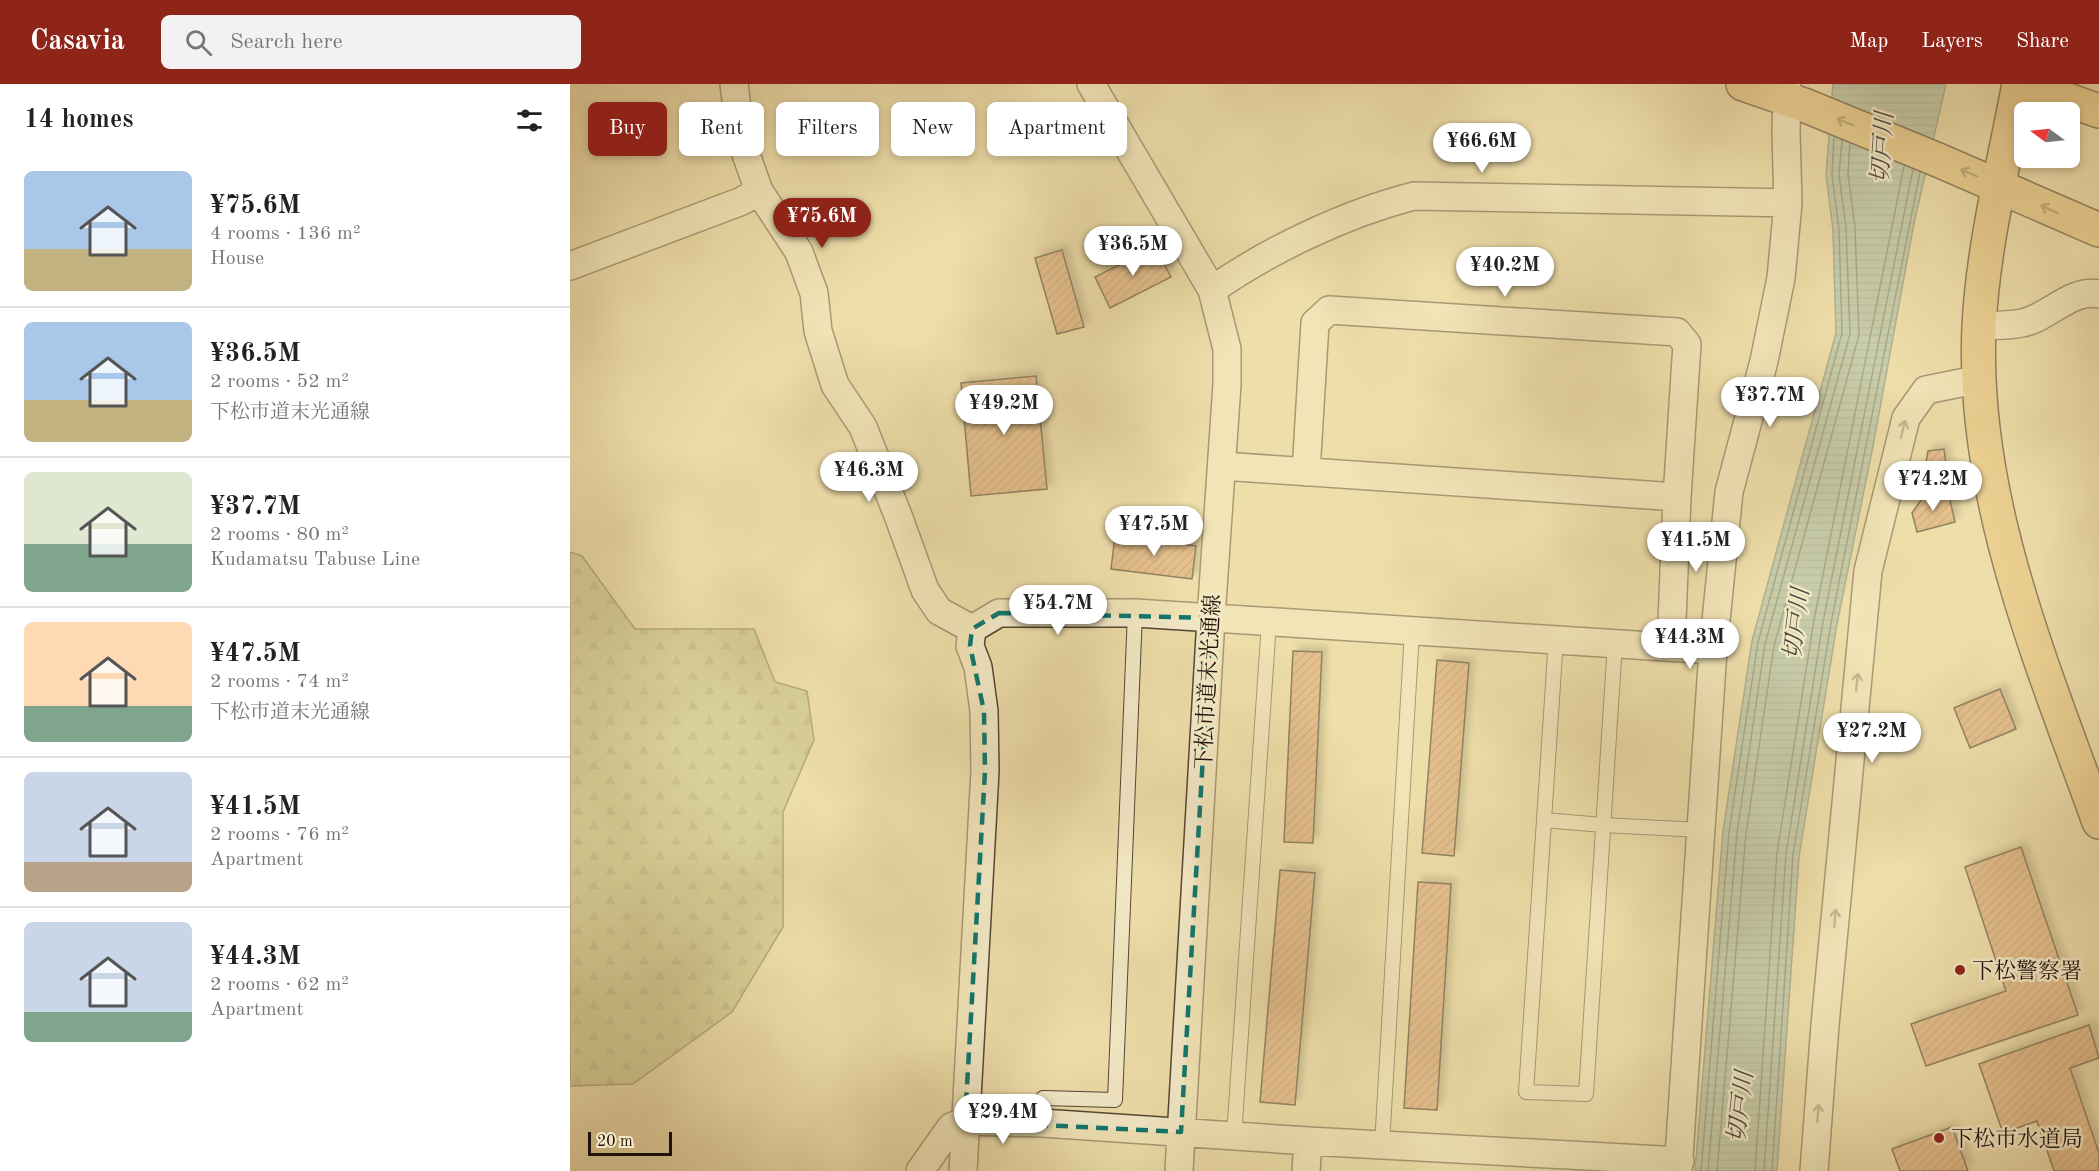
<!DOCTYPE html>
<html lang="en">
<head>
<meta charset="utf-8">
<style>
  :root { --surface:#fff; --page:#f2f2f2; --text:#222; --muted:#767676; --line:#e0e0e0; --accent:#8f2418 }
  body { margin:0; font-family:"Old Standard TT","Noto Serif JP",serif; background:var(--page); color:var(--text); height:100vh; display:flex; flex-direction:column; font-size:22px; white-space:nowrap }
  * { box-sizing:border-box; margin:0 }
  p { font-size:20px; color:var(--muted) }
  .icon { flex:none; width:33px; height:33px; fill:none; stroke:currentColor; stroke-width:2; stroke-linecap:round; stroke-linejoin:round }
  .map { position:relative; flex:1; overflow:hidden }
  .drawer { display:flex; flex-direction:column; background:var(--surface); width:570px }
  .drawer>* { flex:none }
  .hud { position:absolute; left:18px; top:18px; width:570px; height:54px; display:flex; gap:12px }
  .needle { width:39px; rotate:285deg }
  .tools { position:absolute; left:1444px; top:18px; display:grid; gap:12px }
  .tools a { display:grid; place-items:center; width:66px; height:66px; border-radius:9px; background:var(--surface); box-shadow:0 3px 9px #0003; font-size:30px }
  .scale { position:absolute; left:18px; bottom:15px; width:84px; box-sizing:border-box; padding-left:6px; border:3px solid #21130b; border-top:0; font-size:16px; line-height:21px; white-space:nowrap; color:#21130b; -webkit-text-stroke:4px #f4eac8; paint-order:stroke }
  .price { position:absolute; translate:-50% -51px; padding:0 14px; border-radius:21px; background:#fff; color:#222; font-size:20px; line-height:39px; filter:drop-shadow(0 2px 3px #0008) }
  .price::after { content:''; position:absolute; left:50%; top:36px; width:18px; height:14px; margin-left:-9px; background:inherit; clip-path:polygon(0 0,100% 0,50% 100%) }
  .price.on { background:var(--accent); color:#fff }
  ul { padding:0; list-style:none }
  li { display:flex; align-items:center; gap:18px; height:150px; padding:0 24px }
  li+li { border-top:2px solid var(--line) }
  li span { display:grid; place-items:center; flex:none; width:168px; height:120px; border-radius:9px; color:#555 }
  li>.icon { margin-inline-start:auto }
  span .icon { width:72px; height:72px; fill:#fffc; stroke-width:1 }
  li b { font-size:26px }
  h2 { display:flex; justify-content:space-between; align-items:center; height:72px; padding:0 24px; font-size:26px }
  .chip { padding:0 21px; border-radius:9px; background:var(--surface); box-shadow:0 3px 9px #0003; font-size:21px; line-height:54px }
  .chip.on { background:var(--accent); color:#fff }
  header { display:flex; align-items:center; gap:36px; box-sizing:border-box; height:84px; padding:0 30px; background:var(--accent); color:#fff }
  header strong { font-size:28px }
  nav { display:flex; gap:33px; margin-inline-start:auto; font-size:21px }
  .search { width:420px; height:54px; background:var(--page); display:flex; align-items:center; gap:15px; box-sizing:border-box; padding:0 21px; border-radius:9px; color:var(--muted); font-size:22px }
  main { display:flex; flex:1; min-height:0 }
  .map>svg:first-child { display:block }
</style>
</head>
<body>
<header>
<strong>Casavia</strong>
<div class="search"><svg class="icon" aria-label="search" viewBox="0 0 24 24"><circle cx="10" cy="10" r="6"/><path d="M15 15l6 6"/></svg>Search here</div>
<nav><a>Map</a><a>Layers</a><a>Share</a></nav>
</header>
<main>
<section class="drawer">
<h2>14 homes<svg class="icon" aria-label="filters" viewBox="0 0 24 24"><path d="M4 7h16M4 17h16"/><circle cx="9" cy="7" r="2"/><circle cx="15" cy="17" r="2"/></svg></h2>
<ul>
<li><span style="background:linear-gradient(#a9c7e8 65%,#c2b280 0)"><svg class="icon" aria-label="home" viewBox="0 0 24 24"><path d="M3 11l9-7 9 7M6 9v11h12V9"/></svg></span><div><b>¥75.6M</b><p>4 rooms · 136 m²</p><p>House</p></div></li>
<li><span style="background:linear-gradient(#a9c7e8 65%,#c2b280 0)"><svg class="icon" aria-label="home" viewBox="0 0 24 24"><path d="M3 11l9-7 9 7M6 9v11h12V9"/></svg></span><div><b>¥36.5M</b><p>2 rooms · 52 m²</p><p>下松市道末光通線</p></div></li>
<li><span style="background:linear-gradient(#dfe7d0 60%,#7fa58c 0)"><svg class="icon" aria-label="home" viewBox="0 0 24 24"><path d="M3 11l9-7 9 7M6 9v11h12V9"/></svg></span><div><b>¥37.7M</b><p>2 rooms · 80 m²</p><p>Kudamatsu Tabuse Line</p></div></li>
<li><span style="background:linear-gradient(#ffd9b3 70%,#7fa58c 0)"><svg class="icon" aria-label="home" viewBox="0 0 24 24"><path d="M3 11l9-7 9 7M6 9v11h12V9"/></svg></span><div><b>¥47.5M</b><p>2 rooms · 74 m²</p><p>下松市道末光通線</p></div></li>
<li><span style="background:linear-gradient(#c9d6e8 75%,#b9a48a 0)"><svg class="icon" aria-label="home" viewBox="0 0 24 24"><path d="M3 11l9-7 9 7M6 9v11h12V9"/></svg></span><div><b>¥41.5M</b><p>2 rooms · 76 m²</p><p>Apartment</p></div></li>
<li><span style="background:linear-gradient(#c9d6e8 75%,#7fa58c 0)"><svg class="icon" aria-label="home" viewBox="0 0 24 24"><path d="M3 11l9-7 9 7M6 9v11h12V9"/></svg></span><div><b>¥44.3M</b><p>2 rooms · 62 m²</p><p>Apartment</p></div></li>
</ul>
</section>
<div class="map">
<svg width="1529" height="1087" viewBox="0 0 1529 1087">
  <defs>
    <pattern id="forest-firs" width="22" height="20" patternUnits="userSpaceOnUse" patternTransform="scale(1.5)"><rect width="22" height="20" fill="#bfc084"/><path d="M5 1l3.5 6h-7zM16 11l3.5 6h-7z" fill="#a4a471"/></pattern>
    <pattern id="water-rules" width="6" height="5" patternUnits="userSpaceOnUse" patternTransform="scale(1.5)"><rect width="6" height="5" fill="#9abbae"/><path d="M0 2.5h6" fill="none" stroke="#84a094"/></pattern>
    <pattern id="building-hatch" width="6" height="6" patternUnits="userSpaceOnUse" patternTransform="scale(1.5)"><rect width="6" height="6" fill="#d99969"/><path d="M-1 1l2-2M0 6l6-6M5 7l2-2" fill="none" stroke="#b07c55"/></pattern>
    <filter id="shadow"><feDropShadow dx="5.5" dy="-5.5" stdDeviation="3" flood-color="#0004"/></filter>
  </defs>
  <rect width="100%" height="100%" fill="#eedeaa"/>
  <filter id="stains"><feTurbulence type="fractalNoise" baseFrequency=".00333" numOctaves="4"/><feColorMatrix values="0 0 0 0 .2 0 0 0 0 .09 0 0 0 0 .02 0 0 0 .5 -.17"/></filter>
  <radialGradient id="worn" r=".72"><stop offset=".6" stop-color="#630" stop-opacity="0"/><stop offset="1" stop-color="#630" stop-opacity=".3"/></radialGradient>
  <!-- forest -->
  <path fill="url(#forest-firs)" stroke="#706a48" stroke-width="1.5" d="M0,468l12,4 53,73h119l21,53 32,9 7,49 -31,72v115l-51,85 -99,72 -63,2z"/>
  <!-- water -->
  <path fill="url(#water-rules)" stroke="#6a786d" stroke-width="1.5" d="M1263,0h113l-32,139 -41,223 -36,178 -38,233 -22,314h-82l28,-340 29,-190 84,-308 -3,-103 -7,-55z"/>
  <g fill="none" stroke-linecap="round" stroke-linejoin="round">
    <!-- shore -->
    <path stroke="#5e675c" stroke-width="1.5" d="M1131,1087l28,-339 29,-190 84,-309 -3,-104 -7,-54 2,-38
      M1138,1087l29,-338 28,-189 85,-310 -4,-106 -7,-53 3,-35
      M1147,1087l29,-337 28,-188 85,-311 -4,-107 -7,-54 2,-31
      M1185,1087l22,-318 37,-233 90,-454
      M1194,1087l22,-317 37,-232 90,-453
      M1202,1087l21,-316 38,-232 89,-451"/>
  </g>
  <!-- building -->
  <path fill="url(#building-hatch)" stroke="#21130b" stroke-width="1.5" filter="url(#shadow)" d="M585,163l16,30 -61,31 -15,-31z
    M492,166l22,77 -27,7 -22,-76z
    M466,292l11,113 -76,7 -10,-113z
    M1374,365l5,38 -22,4 -3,-17 4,-23z
    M1378,407l7,31 -38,10 -5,-19 12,-17z
    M545,452l81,10 -4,33 -81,-10z
    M723,567l29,1 -9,191 -29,-1z
    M867,576l32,3 -15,193 -32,-3z
    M1430,605l16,40 -46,19 -16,-40z
    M1451,763l57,168 -152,51 -15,-42 95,-33 -41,-124z
    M710,786l35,3 -20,232 -35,-3z
    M848,798l33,2 -14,226 -33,-2z
    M1519,941l10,33 -29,10 29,85v18h-45l-17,-50 -34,12 -24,-69z
    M1382,1043l16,44h-68l-8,-22z"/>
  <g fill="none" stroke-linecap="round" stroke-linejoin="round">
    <!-- service casing -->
    <g stroke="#544633" stroke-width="16">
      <path id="service" d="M986,555l-30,453 60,2 29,-451
        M974,736l59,5 98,5
        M472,1039l1,-25 72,2 20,-487
        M664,1052l35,-514
        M812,1061l30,-514"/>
    </g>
    <!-- minor casing -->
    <g stroke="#544633" stroke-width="30">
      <path id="minor" d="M164,0l7,56 18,51 40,61 15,41 4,38 17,54 28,42 36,91 26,72 14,21 33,18
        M521,0l121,206 15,59v35l-16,234 -32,553
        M0,182l172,-65 17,-10
        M642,206c57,-40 135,-77 202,-94l374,7
        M1409,242c14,-1 30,0 43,-3 26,-5 50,-35 77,-29
        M652,382l455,31
        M736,388l9,-149 14,-13 348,22 10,12 -10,153 -6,149
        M402,545l27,-16h136l578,37
        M350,1087l31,-44 14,-6 77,2 266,18 372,20
        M393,1087l22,-400 -1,-60 -6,-44 -8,-21 2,-17
        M736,1087l2,-30
        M1108,1087l35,-521 16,-158 35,-131 17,-83 7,-75 -2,-70 1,-49
        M1244,1087l11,-146 43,-454 38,-153 20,-28 54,-11"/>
    </g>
    <!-- primary casing -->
    <g stroke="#21130b" stroke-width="36">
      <path id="primary" d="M1449,0c-15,79 -36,162 -40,242 -8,173 63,337 120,496"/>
    </g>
    <!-- trunk casing -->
    <g stroke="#21130b" stroke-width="36">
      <path id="trunk" d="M1173,0l61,21 134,55 161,70
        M1452,0l77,27"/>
    </g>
    <!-- service -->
    <use href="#service" stroke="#f4eac8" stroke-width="14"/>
    <!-- minor -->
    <use href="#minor" stroke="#f4eac8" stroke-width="27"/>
    <!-- primary -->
    <use href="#primary" stroke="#e7bf75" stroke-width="33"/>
    <!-- trunk -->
    <use href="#trunk" stroke="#e7bf75" stroke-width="33"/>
  </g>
  <!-- one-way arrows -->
  <defs><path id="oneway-shaft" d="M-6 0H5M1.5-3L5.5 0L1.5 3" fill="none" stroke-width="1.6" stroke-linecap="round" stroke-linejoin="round" transform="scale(1.5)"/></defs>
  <g stroke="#8e7245">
    <use href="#oneway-shaft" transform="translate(1275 38) rotate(-158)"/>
    <use href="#oneway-shaft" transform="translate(1399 89) rotate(-157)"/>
    <use href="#oneway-shaft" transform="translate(1479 125) rotate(-155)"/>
  </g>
  <g stroke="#958973">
    <use href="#oneway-shaft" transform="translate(1333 345) rotate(-76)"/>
    <use href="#oneway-shaft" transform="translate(1287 598) rotate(-84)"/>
    <use href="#oneway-shaft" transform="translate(1265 834) rotate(-85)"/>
    <use href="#oneway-shaft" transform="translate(1248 1029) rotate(-86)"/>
  </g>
  <!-- marked area -->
  <path d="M0 0H1529V1087H0ZM429,529l212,5 -30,514 -216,-11 20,-350 -1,-60 -14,-65 2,-17z" fill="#eedeaa" fill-opacity=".55" fill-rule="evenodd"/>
  <path fill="none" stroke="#0f766e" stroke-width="4.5" stroke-dasharray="12 8" stroke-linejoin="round" d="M429,529l212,5 -30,514 -216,-11 20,-350 -1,-60 -14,-65 2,-17z"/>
  <!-- markers -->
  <g fill="#8f2418" stroke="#f4eac8" stroke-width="2">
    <circle cx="1390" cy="886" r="6"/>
    <circle cx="1369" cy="1054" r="6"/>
  </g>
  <g text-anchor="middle" stroke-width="5" stroke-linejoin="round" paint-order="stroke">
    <!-- street labels -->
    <g font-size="22" fill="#21130b" stroke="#f4eac8">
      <text transform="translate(637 598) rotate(-87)" y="8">下松市道末光通線</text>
    </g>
    <!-- poi labels -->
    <g font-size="22" fill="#21130b" stroke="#f4eac8" text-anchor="start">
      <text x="1402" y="894">下松警察署</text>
      <text x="1381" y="1062">下松市水道局</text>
    </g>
    <!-- water labels -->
    <g font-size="24" font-style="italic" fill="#4b4e44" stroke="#f4eac8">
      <text transform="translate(1312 64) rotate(-86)" y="8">切戸川</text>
      <text transform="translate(1226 540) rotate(-83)" y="8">切戸川</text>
      <text transform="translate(1170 1023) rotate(-83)" y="8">切戸川</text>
    </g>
  </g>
  <rect width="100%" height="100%" filter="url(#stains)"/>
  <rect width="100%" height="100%" fill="url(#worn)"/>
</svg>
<div class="tools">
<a><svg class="needle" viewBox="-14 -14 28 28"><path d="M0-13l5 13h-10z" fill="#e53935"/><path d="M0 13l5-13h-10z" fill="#767676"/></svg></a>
</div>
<div class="scale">20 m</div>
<b class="price" style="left:912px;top:90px">¥66.6M</b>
<b class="price on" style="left:252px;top:165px">¥75.6M</b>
<b class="price" style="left:563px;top:193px">¥36.5M</b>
<b class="price" style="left:935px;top:214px">¥40.2M</b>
<b class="price" style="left:1200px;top:344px">¥37.7M</b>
<b class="price" style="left:434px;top:352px">¥49.2M</b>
<b class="price" style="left:299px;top:419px">¥46.3M</b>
<b class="price" style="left:1363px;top:428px">¥74.2M</b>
<b class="price" style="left:584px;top:473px">¥47.5M</b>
<b class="price" style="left:1126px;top:489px">¥41.5M</b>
<b class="price" style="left:488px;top:552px">¥54.7M</b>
<b class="price" style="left:1120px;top:586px">¥44.3M</b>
<b class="price" style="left:1302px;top:680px">¥27.2M</b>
<b class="price" style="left:433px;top:1061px">¥29.4M</b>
<div class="hud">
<a class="chip on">Buy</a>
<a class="chip">Rent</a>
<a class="chip">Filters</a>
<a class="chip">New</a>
<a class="chip">Apartment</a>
</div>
</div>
</main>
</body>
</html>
